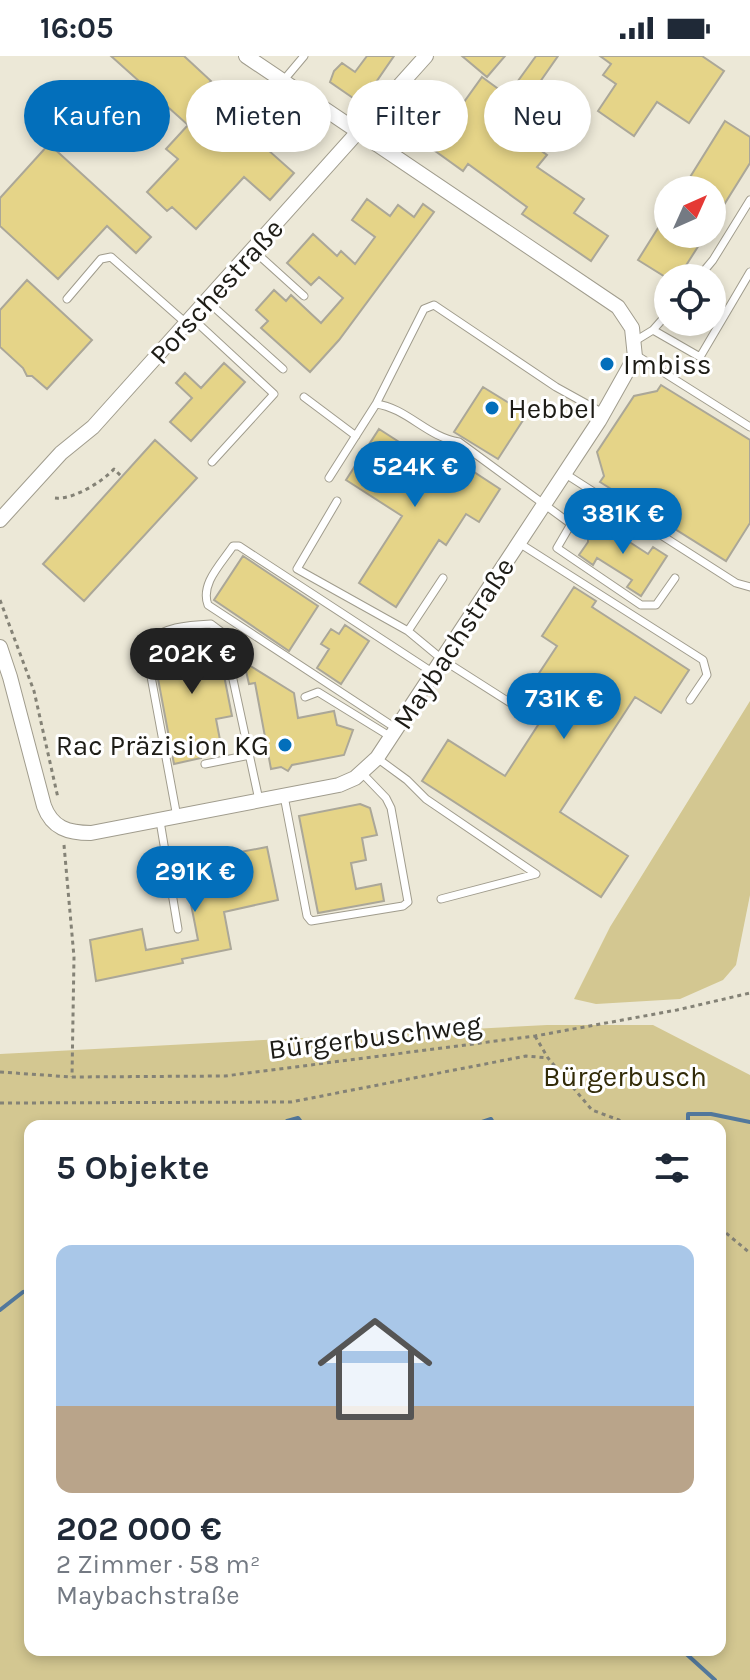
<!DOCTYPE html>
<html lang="de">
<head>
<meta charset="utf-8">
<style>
  :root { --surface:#fff; --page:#f2f2f3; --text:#1f2937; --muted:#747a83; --accent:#036fbb }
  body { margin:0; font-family:Karla,sans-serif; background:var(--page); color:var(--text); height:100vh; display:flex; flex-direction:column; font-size:30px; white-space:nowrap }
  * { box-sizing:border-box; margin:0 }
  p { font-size:26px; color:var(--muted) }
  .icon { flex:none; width:44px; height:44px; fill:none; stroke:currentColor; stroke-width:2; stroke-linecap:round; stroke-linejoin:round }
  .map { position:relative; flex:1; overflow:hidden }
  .panel { position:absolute; left:24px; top:1064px; width:702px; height:536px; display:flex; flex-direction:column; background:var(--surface); border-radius:16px; box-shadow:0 4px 12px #0003 }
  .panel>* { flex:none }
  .banner { position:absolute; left:24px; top:24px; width:702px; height:72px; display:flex; gap:16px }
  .needle { width:52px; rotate:45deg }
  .buttons { position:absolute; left:654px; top:120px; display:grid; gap:16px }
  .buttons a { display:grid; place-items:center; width:72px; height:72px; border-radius:50%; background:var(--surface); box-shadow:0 4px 12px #0003; font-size:40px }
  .price { position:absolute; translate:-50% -68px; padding:0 18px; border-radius:28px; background:var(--accent); color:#fff; font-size:26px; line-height:52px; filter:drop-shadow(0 2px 4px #0008) }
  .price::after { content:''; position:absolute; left:50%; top:48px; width:24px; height:18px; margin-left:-12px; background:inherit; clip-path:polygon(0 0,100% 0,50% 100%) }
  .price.current { background:#222; color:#fff }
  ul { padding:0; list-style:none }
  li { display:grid; align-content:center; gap:16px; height:424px; padding:0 32px }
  li span { display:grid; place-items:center; height:248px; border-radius:16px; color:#555 }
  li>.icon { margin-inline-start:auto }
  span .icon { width:144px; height:144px; fill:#fffc; stroke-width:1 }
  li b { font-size:34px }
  h2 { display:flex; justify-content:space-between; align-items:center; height:96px; padding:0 32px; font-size:34px }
  .tag { padding:0 28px; border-radius:36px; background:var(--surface); box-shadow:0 4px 12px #0003; font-size:28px; line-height:72px }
  .tag.current { background:var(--accent); color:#fff }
  .status { display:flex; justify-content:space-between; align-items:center; height:56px; padding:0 40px; background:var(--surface); direction:ltr }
  .status svg { height:22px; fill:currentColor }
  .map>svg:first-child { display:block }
</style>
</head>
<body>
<div class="status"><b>16:05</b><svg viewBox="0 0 49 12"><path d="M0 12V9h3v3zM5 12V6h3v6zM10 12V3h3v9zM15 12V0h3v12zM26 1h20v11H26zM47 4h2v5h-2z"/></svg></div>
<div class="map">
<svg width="750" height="1624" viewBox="0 0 750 1624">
  <rect width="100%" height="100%" fill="#ece8d7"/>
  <!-- green -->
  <path fill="#d3c791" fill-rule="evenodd" d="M750,645v194l-14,70 -13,15 -43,19 -84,5 -22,-5 36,-72z
    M547,969h106l97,50v605h-750v-626zM30,1070h690v524h-690z"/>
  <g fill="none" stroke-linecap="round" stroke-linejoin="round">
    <!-- stream -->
    <path stroke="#52789c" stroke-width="4" d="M284,1070l3,-5 11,-3 6,8
      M470,1070l21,-7 4,7
      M510,1070l4,-2 6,2
      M537,1070h17
      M688,1070v-12h23l39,8
      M0,1254l23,-18 7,-1
      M682,1594l33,30"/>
  </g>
  <!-- building -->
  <path fill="#e5d488" stroke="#aba798" stroke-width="2" d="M111,0h73l27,25 -14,16 21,19 5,-6 71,63 -24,27 -26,-23 -48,52 -24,-22 -5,4 -20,-19 31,-33 -12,-10 22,-24z
    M367,0h27l-20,29 -3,-2 -9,13 -9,2 -23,-16 4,-11 8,-8 13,9z
    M462,0h43l-18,21z
    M536,0h22l-32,46 -16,-10z
    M600,0h102l22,15 -35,52 -32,-21 -23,34 -36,-25 18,-27 -13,-9 8,-11z
    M482,21l26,19 -14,21 53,38 -10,12 47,32 -10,14 34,23 -17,25 -69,-47 5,-7 -59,-43 -5,7 -32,-23z
    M725,65l25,16v26l-38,61v-34h-30z
    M49,88l102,93 -15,16 -29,-27 -49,53 -58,-53v-28z
    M367,143l23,17 8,-11 16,12 9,-13 11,8 -95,128 -29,32 -49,-44 7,-7 -12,-11 18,-20 12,11 5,-6 30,28 22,-25 -24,-21 -8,8 -24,-22 26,-29 24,22 4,-5 14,13 20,-27 -23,-17z
    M668,156v22h38l-28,44h-11l-29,-18z
    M27,224l65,60 -45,49 -15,-13h-5l-4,-8 -23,-21v-37z
    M224,307l21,19 -54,59 -21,-19 22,-24 -16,-15 9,-10 16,15z
    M661,329l89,55v83l-24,38 -126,-79 4,-6 -7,-24 37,-56 23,-5z
    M483,331l44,27 -29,45 -44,-27z
    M379,373l67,43 8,-13 46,30 -21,33 -13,-8 -20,31 -7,-5 -43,67 -37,-24 43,-67 -56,-36z
    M155,384l42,38 -113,123 -41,-37z
    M605,460l13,9 -4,7 34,22 5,-7 14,9 -26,40 -14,-9 5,-7 -35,-22 -4,7 -14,-10 9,-13v-10h6z
    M243,500l75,50 -29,45 -75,-51z
    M574,531l22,14 -4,6 97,63 -28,43 -26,-16 -75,115 68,44 -27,41 -179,-116 26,-41 57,36 46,-71 -23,-15 29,-44 -15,-10z
    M345,569l24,16 -28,43 -24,-16 12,-19 -8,-5 10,-15 8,5z
    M217,584l15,76 -16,3 4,21 -22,4 3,14 -27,6 -21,-112z
    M244,606l50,31 4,25 36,-7 3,14 16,5 -9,25 -52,10 -4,6 -7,-4 -10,2 -16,-86 -6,1z
    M360,748l10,4 7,27 -15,3 4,22 -15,3 5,26 25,-5 3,17 -66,12 -19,-97z
    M267,791l11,53 -54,12 7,37 -49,10 1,4 -87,18 -6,-41 52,-11 4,21 52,-10 -15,-77z"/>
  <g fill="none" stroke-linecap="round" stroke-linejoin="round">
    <!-- lane casing -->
    <g stroke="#a09c8d" stroke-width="9">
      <path id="lane" d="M283,25l21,-25
        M253,194l51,46
        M698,222l15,-18 37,-60
        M67,243l34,-40 10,-2 76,67
        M207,245l76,68
        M192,262l82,76 -62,68
        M653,274l15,-17
        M635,285l18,-11 47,27 50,-85
        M636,299l114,72
        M304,341l52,39
        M376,348l48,-95 10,-4 122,82 47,26
        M564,417l172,110 14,4
        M329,422l47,-74c31,4 51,33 83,38l112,82 -14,24 84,57h15l19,-27
        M337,445l-40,68 111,62 35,29 80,51
        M519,487l184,117 4,15 -17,25
        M408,575l35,-53
        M305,641l13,-5 73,45
        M397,673l-189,-124c-8,-21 13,-41 25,-59h6l193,126
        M377,702l30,22 19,19 110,75 -95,25
        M205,708l45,-9
        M284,740l23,120 4,5 92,-15 5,-4 -17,-94 -5,-10 -25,-26
        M177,761l-32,-173c17,-17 43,-19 66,-20l12,9 36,167
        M160,765l18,108"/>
    </g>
    <!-- street casing -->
    <g stroke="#a09c8d" stroke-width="16">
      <path id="street" d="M0,464l61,-67 32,-26 333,-371
        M0,591l10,30 34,129c8,22 24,27 47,27l248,-48 16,-7 22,-20 222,-337 36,-64 -3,-29 -14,-21 -372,-251"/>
    </g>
    <!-- path -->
    <path stroke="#848276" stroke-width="3" stroke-dasharray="4 4" stroke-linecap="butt" d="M55,442c18,2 47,-16 59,-29l8,8
      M0,544l34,91 24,107
      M64,789l10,112 -2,120
      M535,980l13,22 44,52 27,10 6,6
      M0,1016l72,5 153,-1 310,-40 142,-26 73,-17
      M0,1047l291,-1 235,-46 22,2
      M720,1172l30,25"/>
    <!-- lane -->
    <use href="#lane" stroke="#fff" stroke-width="7"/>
    <!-- street -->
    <use href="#street" stroke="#fff" stroke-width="14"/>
  </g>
  <!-- markers -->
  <g fill="#036fbb" stroke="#fff" stroke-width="3">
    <circle cx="607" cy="308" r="8"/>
    <circle cx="492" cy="352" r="8"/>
    <circle cx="285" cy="689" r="8"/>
  </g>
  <g text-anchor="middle" stroke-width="6" stroke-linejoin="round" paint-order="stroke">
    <!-- street labels -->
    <g font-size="28" fill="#1d1c16" stroke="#fff">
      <text transform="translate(216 235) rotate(-48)" y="10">Porschestraße</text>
      <text transform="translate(453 587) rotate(-57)" y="10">Maybachstraße</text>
      <text transform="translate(375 980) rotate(-7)" y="10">Bürgerbuschweg</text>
    </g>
    <!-- poi labels -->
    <g font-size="28" fill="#1d1c16" stroke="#fff" text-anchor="start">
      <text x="623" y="318">Imbiss</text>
      <text x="508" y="362">Hebbel</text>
      <text x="269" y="699" text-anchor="end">Rac Präzision KG</text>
    </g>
    <!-- park labels -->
    <g font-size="28" fill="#322b08" stroke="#fff">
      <text x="625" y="1030">Bürgerbusch</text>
    </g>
  </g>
</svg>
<div class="buttons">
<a><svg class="needle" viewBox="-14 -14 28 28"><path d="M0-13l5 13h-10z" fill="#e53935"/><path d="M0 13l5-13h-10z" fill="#747a83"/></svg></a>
<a><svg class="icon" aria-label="locate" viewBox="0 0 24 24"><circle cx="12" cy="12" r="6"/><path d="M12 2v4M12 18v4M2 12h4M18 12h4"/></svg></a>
</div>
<b class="price" style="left:415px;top:453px">524K €</b>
<b class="price" style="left:623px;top:500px">381K €</b>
<b class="price current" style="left:192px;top:640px">202K €</b>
<b class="price" style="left:564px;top:685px">731K €</b>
<b class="price" style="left:195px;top:858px">291K €</b>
<div class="banner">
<a class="tag current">Kaufen</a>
<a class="tag">Mieten</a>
<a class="tag">Filter</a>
<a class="tag">Neu</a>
</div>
<section class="panel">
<h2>5 Objekte<svg class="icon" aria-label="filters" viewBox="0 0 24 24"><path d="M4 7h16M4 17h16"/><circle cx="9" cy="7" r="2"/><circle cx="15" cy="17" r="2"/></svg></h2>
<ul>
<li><span style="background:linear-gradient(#a9c7e8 65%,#b9a48a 0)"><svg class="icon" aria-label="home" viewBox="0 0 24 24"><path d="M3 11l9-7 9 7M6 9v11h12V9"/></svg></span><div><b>202 000 €</b><p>2 Zimmer · 58 m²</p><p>Maybachstraße</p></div></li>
</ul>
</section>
</div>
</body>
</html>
